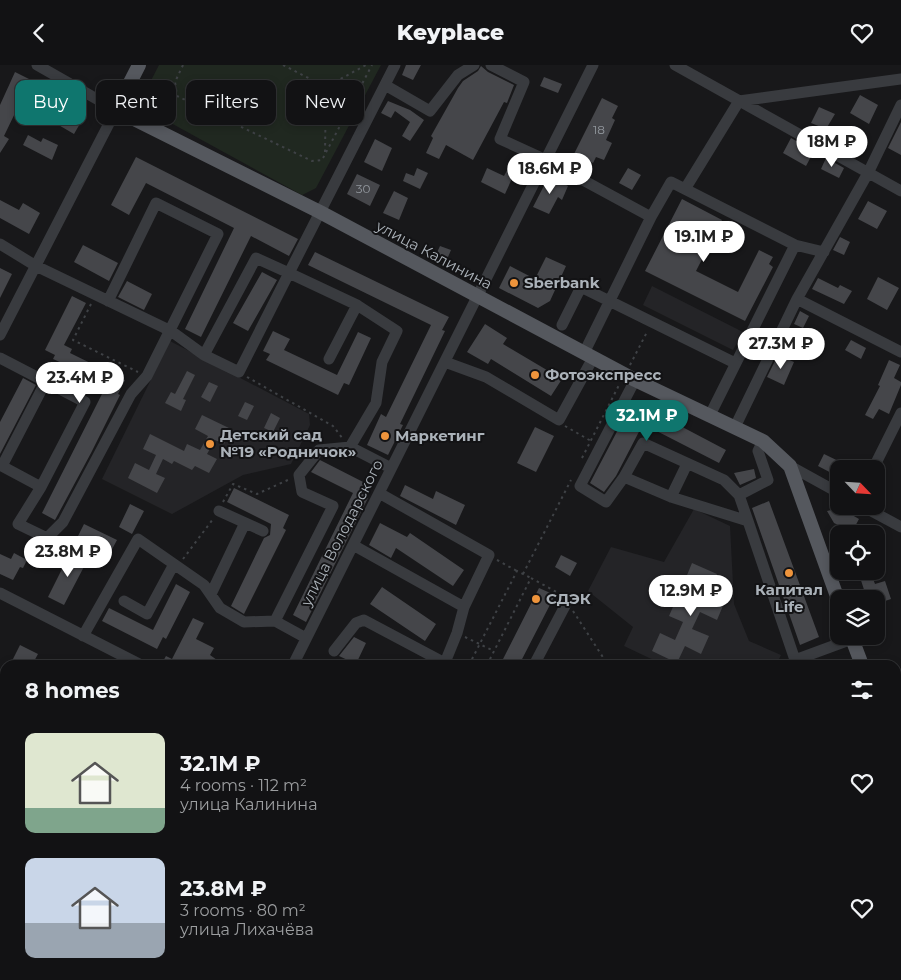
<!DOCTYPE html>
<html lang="en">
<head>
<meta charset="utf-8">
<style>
  :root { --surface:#121214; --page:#1f2022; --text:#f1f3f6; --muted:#9c9ea0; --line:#313234; --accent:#0f766e }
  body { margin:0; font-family:Montserrat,sans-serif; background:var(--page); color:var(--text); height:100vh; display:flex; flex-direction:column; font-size:19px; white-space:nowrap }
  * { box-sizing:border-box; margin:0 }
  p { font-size:16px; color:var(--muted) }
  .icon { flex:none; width:28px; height:28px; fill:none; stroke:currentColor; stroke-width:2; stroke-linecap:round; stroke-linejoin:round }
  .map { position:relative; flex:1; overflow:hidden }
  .drawer { position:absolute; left:0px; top:595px; width:901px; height:320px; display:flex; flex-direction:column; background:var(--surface); border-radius:15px 15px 0 0; box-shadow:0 2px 8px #0003,0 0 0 1px var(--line) }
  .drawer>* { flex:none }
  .top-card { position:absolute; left:15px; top:15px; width:500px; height:45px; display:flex; gap:10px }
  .needle { width:32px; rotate:115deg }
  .controls { position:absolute; left:830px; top:395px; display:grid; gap:10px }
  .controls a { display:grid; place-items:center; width:55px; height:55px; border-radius:10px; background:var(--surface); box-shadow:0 2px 8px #0003,0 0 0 1px var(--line); font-size:25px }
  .price { position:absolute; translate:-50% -42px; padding:0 11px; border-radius:18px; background:#fff; color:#222; font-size:16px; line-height:32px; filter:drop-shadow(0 1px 2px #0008) }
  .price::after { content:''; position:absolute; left:50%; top:30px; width:15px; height:11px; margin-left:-8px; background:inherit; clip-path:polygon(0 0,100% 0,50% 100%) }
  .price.on { background:var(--accent); color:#fff }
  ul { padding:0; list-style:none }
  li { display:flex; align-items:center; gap:15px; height:125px; padding:0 25px }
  li span { display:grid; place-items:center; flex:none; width:140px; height:100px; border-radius:10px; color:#555 }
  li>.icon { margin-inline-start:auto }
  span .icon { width:60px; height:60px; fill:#fffc; stroke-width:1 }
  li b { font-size:21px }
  h2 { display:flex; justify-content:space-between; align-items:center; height:60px; padding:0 25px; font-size:21px }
  .tag { padding:0 18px; border-radius:10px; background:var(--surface); box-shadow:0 2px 8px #0003,0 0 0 1px var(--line); font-size:18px; line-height:45px }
  .tag.on { background:var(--accent); color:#fff }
  header { display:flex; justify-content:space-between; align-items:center; height:65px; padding:0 25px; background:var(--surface); font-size:22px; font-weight:800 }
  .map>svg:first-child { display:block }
</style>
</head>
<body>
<header><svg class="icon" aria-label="back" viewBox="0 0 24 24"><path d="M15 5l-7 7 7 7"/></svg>Keyplace<svg class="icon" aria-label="heart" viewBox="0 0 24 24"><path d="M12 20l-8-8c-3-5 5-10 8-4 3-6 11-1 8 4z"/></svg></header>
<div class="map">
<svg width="901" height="915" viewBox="0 0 901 915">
  <rect width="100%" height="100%" fill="#18181a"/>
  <!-- built -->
  <path fill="#242427" d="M652,221l91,46 -10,18 -90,-45z
    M170,276l139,73 1,11 -19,39 -48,11 -71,39 -70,-35z
    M694,444l36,17 4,78 15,37 32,14 -5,10h-112l-40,-19 9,-19 -45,-36 23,-44 53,15z"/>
  <!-- green -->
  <path fill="#202820" d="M159,0h222l-65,123 -14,7 -153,-84 -5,-17z
    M0,683l5,2v191l-5,-2z"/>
  <!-- building -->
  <path fill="#45464a" d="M406,0h15l-8,15 -11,-5z
    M481,1l7,6 26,13 -7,18 -3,-1 -31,58 -27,-15 -7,14 -13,-6 7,-15 -2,-2 27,-48 5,-7 15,-10z
    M15,7l16,8 -27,56 5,3 -9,14v-48z
    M544,12l18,7 -4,9 -18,-7z
    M44,22l37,22 -2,3 6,3 -11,19 -24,-14 4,-8 -18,-9z
    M860,30l18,10 -9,19 -19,-11z
    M602,33l16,8 -6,12 3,2 -9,20 6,3 -8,17 -8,-3 -3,6 -19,-9z
    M388,36l22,9 14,10 -14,21 -8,-5 8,-14 -15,-11 -4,7 -10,-5z
    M819,42l16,7 -9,15 -15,-6z
    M901,57v33l-13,-7z
    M28,70l13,7 2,-4 15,7 -6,15 -29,-15z
    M791,73l23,13 -8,15 -23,-13z
    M375,74l17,9 -10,23 -18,-9z
    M136,92l162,82 -9,17 -38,-20 -50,101 -16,-8 49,-101 -88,-45 -17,32 -18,-10z
    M826,93l18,10 -5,10 -18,-9z
    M513,94l9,4 -5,12 -3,-1 -9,20 -24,-12 6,-14 17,8z
    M417,103l11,5 -8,16 -17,-8 3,-8 8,3z
    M628,103l13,7 -9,15 -13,-7z
    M357,109l23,11 -10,21 -23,-12z
    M549,111l19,10 -6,14 -4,-3 -9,17 -16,-7z
    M394,126l14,7 -9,22 -16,-7z
    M682,134l40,21 -26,51 42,21 21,-42 14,7 -4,7 4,3 -28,54 -100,-50z
    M0,135l19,10 4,-7 17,10 -11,21 -29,-16z
    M868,136l19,10 -10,18 -19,-10z
    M840,172l10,5 -6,13 -11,-5z
    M83,180l35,18 -9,18 -35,-19z
    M440,181l11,4 -6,14 -11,-5z
    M315,187l134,65 -7,13 3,1 -45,93 3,1 -15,30 -21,-10 14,-31 5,3 45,-92 -123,-60z
    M546,192l20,9 -16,35 -12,7 -39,-20 11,-22 25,13z
    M0,203l12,6 -12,24z
    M262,207l15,8 -29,51 -15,-8z
    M878,212l21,11 -12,22 -20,-11z
    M818,213l20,10 2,-3 12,6 -8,13 -32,-15z
    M127,216l25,13 -8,16 -26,-13z
    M72,231l14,7 -22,42 8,4 -2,4 55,27 -7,14 2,1 -29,58 -36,67 -13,-7 62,-123 -42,-21 2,-5 -11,-5 2,-4 -10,-5z
    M800,246l9,5 -6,12 -9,-4z
    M485,259l22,14 -4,6 59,35 -11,17 -60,-37 -3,5 -21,-12z
    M273,266l17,8 -6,11 53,25 21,-43 13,6 -22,47 -5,-2 -6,12 -72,-35 4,-6 -7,-3z
    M851,275l15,8 -5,11 -16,-9z
    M778,290l16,7 -10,23 -17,-8z
    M889,295l11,5 -6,13 7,4v3l-12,29 -10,-5 -6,10 -8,-4 15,-29 -2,-1z
    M187,306l8,4 -12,24 3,1 -5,11 -16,-8 6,-11 4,2z
    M23,313l13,7 -36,69v-32z
    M209,317l9,4 -8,16 -9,-5z
    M633,336l93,49 -7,13 -76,-39 -27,52 -12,16 -14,-9z
    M245,337l9,4 -7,14 -9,-4z
    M271,348l9,5 -7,14 -9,-4z
    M202,350l29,14 -7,15 -9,-4 -8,14 10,5 -8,14 -14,-7 -3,4 -18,-9 -2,3 -9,-5 -7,15 9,4 -8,15 -29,-15 7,-15 14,7 7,-15 -13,-6 7,-15 34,17 3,-7 13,6 8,-14 -13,-7z
    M535,362l19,9 -18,36 -19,-9z
    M824,389l31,15h-16v8l-21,-11z
    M320,395l51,26 -5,11 2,1 -62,124 -13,-7 60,-122 -42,-21z
    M754,404l2,9 -16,7 -6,-12z
    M405,420l28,14 3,-8 29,14 -9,20 -56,-29z
    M234,423l55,27 -6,13 3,2 -42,84 -13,-8 33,-68 6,-3 1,-11 -44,-22z
    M769,436l50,136 -19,8 -48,-137z
    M130,439l14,7 -12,23 -13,-7z
    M840,443l19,11 -7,13 -18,-9 -7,-12z
    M380,458l27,14 3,-4 54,37 -11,16 -57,-38 -5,10 -22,-13z
    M84,459l33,16 -7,13 -32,-17z
    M71,486l17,8 -24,46 -16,-8z
    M14,488l13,7 -4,8 -3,-1 -7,13 -13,-6v-20l11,5z
    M561,490l16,8 -7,13 -15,-9z
    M692,498l25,11 -9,19 17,8 -8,19 -17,-8 -8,17 17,7 -8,18 -16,-8 -8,17 -25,-12 8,-18 15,7 8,-18 -14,-6 7,-16 15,6 9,-19 -15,-7z
    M858,506h12l5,13 10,-3 6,18 -15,5v-5h-9z
    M176,519l14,8 -24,47 -3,-2 -6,12 -55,-28 7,-13 44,22z
    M382,522l54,37 -11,17 -55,-37z
    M539,523l16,7 -36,70h-19z
    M193,553l11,5 -8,16 18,9 -4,7 14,10h-58l-4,-2 4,-7 6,3z
    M354,572l12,6 -10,21 -17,-8z
    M20,580l18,9 -6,11h-22z"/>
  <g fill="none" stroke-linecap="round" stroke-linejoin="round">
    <!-- path -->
    <path stroke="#3f4246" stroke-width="2" stroke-dasharray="2.5 4" stroke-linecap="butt" d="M183,0l-8,17 2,14 135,65 10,-1 50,-95
      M283,0l43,22 40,-22
      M325,87l1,-65
      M91,239l-18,36 65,32
      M630,300l17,-33
      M247,312l86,49 10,13
      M565,361l26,15
      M582,393l37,-73
      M223,437l10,-18 24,10 33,-15
      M183,494l30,-40
      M497,495l20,11
      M523,509l48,-94
      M573,546l35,54
      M465,572l29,14
      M469,600l48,-94 14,7
      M487,600l44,-87 31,17"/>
    <!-- minor -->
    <path stroke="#393b3f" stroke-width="11" d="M491,0l33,17 -24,57 46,21 105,57 -67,136
      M675,0l226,126
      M385,20l45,26 28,-36 16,-10
      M739,36l162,-22
      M685,124l54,-88
      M651,152l20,-35 124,63 -85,170
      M0,179l36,22 135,65 33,24 52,-97 33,15 106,-208
      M795,180l29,7
      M797,234l104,53
      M562,260l19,-38 154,76
      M0,270l116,-225 -79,-45
      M204,290l35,17 50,-99 68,32 40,26 -15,31 -6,41 -26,44
      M0,293l85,44 -44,85
      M329,294l28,-54
      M445,297l41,15 73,43 34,-62
      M635,315l-55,106 26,16 18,-25 47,20 77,24 47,139 57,-21
      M735,362l62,-128 71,-126 33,-68
      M0,400l41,22 -23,37 29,14 16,-16 68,-128 16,-18 71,-142 -62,-31 -48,98
      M2,401l44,-85
      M790,401l49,27
      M873,404l28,-56
      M624,412l19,-34 81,37 15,15
      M379,428l110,62 -25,52 -7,26 -13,32
      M671,432l16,-33
      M862,441l39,21
      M219,446l44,20
      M748,456l-9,-26 29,-15 -10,-29 5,-10
      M353,480l111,62
      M0,528l141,72
      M211,529l34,-71
      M124,536l23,13 27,-50
      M83,571l55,-97 66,46 16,23 24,14 31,-1
      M306,573l-31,-17 58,-115 -31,-14 -3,-17 20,-25 31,-3 41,21
      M334,586l22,-28 8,-3 81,43
      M293,600l300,-600
      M534,600l32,-61
      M896,728l5,-1
      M0,891l5,3
      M896,894l5,-2
      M35,910l10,5
      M461,910l3,1
      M585,910l3,5
      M730,910l10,5
      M881,910l2,5
      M316,915l3,-5
      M858,915l6,-5"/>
    <!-- major -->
    <path stroke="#55585e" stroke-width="14" d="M139,0l-23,45 204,102 315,168 128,61 27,25 49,136
      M851,571l11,29
      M896,695l5,14"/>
  </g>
  <!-- markers -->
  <g fill="#ee943c" stroke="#131315" stroke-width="2">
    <circle cx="514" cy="218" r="5"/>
    <circle cx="535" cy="310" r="5"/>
    <circle cx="385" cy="371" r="5"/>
    <circle cx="210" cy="379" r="5"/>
    <circle cx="789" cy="508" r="5"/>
    <circle cx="536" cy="534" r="5"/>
  </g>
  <g text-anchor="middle" stroke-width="4" stroke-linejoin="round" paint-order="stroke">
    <!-- number labels -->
    <g font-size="12" fill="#92979d">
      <text x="599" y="69">18</text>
      <text x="363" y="128">30</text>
    </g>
    <!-- street labels -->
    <g font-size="15" fill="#abb2b9" stroke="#131315">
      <text transform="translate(434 190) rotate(28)" y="5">улица Калинина</text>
      <text transform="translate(342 468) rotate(-63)" y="5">улица Володарского</text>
    </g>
    <!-- poi labels -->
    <g font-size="15" font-weight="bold" fill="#abb2b9" stroke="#131315" text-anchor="start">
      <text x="524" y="223">Sberbank</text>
      <text x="545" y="315">Фотоэкспресс</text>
      <text x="220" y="375">Детский сад<tspan x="220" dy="17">№19 «Родничок»</tspan></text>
      <text x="395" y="376">Маркетинг</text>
      <text x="789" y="530" text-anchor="middle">Капитал<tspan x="789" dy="17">Life</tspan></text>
      <text x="546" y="539">СДЭК</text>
    </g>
  </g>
</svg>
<div class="controls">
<a><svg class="needle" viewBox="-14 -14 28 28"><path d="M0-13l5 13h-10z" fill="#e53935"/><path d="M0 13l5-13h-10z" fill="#9c9ea0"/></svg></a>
<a><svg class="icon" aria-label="locate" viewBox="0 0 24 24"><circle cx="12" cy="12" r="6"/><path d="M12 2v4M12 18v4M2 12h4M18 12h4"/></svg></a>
<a><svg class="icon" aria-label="layers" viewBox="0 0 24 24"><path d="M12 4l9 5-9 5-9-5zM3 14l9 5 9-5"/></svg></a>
</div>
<b class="price" style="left:832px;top:103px">18M ₽</b>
<b class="price" style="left:550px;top:130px">18.6M ₽</b>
<b class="price" style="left:704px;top:198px">19.1M ₽</b>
<b class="price" style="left:781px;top:305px">27.3M ₽</b>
<b class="price" style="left:80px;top:339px">23.4M ₽</b>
<b class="price on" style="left:647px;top:377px">32.1M ₽</b>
<b class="price" style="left:68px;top:513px">23.8M ₽</b>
<b class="price" style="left:691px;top:552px">12.9M ₽</b>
<div class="top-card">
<a class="tag on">Buy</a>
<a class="tag">Rent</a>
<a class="tag">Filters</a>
<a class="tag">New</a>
</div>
<section class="drawer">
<h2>8 homes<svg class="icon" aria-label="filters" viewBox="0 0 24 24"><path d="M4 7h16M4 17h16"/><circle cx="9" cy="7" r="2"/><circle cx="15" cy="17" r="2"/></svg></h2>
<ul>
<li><span style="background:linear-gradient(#dfe7d0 75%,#7fa58c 0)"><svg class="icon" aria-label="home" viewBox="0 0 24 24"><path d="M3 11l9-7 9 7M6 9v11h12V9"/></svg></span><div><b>32.1M ₽</b><p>4 rooms · 112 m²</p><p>улица Калинина</p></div><svg class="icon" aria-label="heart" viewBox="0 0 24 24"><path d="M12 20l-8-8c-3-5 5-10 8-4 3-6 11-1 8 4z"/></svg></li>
<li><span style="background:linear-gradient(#c9d6e8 65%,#9aa5b1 0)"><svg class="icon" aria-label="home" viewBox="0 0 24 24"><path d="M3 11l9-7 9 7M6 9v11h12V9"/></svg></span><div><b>23.8M ₽</b><p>3 rooms · 80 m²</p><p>улица Лихачёва</p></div><svg class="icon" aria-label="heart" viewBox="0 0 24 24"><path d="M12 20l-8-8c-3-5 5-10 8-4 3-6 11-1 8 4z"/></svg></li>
</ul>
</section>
</div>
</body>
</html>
